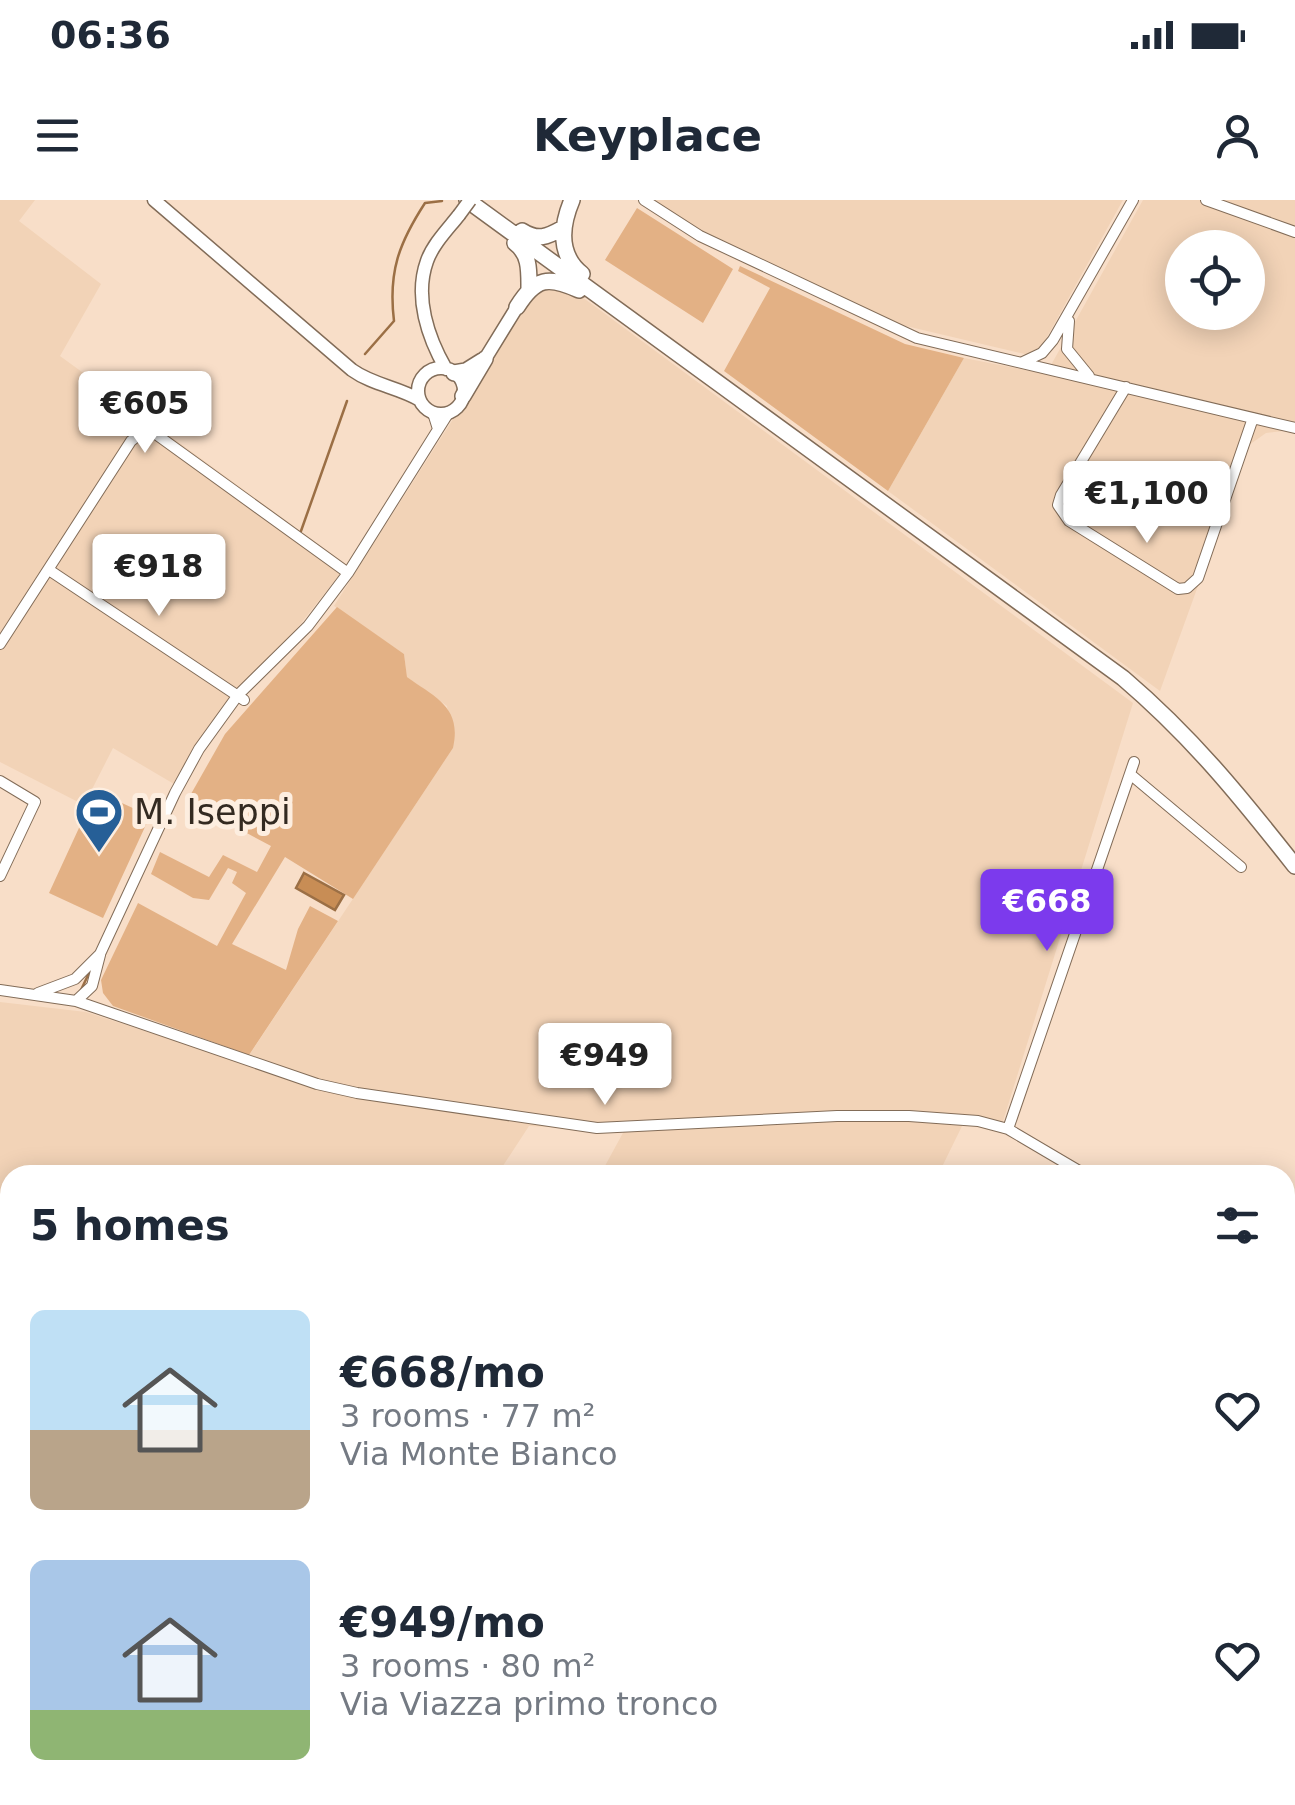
<!DOCTYPE html>
<html lang="en">
<head>
<meta charset="utf-8">
<style>
  :root { --surface:#fff; --page:#f2f2f3; --text:#1f2937; --muted:#747a83; --accent:#7c3aed }
  body { margin:0; font-family:"DejaVu Sans",sans-serif; background:var(--page); color:var(--text); height:100vh; display:flex; flex-direction:column; font-size:38px; white-space:nowrap }
  * { box-sizing:border-box; margin:0 }
  p { font-size:32px; color:var(--muted) }
  .icon { flex:none; width:55px; height:55px; fill:none; stroke:currentColor; stroke-width:2; stroke-linecap:round; stroke-linejoin:round }
  .map { position:relative; flex:1; overflow:hidden }
  .sheet { position:absolute; left:0px; top:965px; width:1295px; height:640px; display:flex; flex-direction:column; background:var(--surface); border-radius:30px 30px 0 0; box-shadow:0 5px 25px #0003 }
  .sheet>* { flex:none }
  .controls { position:absolute; left:1165px; top:30px; display:grid; gap:20px }
  .controls a { display:grid; place-items:center; width:100px; height:100px; border-radius:50%; background:var(--surface); box-shadow:0 5px 25px #0003; font-size:50px }
  .price { position:absolute; translate:-50% -85px; padding:0 22px; border-radius:10px; background:#fff; color:#222; font-size:32px; line-height:65px; filter:drop-shadow(0 2px 5px #0008) }
  .price::after { content:''; position:absolute; left:50%; top:60px; width:30px; height:22px; margin-left:-15px; background:inherit; clip-path:polygon(0 0,100% 0,50% 100%) }
  .price.active { background:var(--accent); color:#fff }
  ul { padding:0; list-style:none }
  li { display:flex; align-items:center; gap:30px; height:250px; padding:0 30px }
  li span { display:grid; place-items:center; flex:none; width:280px; height:200px; border-radius:15px; color:#555 }
  li>.icon { margin-inline-start:auto }
  span .icon { width:120px; height:120px; fill:#fffc; stroke-width:1 }
  li b { font-size:42px }
  h2 { display:flex; justify-content:space-between; align-items:center; height:120px; padding:0 30px; font-size:42px }
  .status { display:flex; justify-content:space-between; align-items:center; height:70px; padding:0 50px; background:var(--surface); direction:ltr }
  .status svg { height:28px; fill:currentColor }
  header { display:flex; justify-content:space-between; align-items:center; height:130px; padding:0 30px; background:var(--surface); font-size:45px; font-weight:700 }
  .map>svg:first-child { display:block }
</style>
</head>
<body>
<div class="status"><b>06:36</b><svg viewBox="0 0 49 12"><path d="M0 12V9h3v3zM5 12V6h3v6zM10 12V3h3v9zM15 12V0h3v12zM26 1h20v11H26zM47 4h2v5h-2z"/></svg></div>
<header><svg class="icon" aria-label="menu" viewBox="0 0 24 24"><path d="M4 6h16M4 12h16M4 18h16"/></svg>Keyplace<svg class="icon" aria-label="person" viewBox="0 0 24 24"><circle cx="12" cy="8" r="4"/><path d="M4 21q1-7 8-7t8 7"/></svg></header>
<div class="map">
<svg width="1295" height="1605" viewBox="0 0 1295 1605">
  <rect width="100%" height="100%" fill="#f8dec8"/>
  <!-- built -->
  <path fill="#f2d3b7" fill-rule="evenodd" d="M0,0h35l-16,21 82,63 -41,72 287,209 -173,219 -61,-36 -29,57 -84,-43z
    M654,0h469l-81,146 -13,9 -140,-33 -187,-90z
    M1143,0h152v234l-11,-3 -18,2 -17,12 -89,246 -272,-200 76,-133 82,16zM1182,48h66v64h-66z
    M547,86l27,5 559,412 -133,428 -36,-9 -26,53h-338l24,-44 -95,-5 -32,49h-487v24l-10,-6v-191l86,10 158,51 209,-315 -6,-42 -40,-29 -3,-23 -70,-48 196,-308z"/>
  <!-- green -->
  <path fill="#e3b185" d="M637,8l96,61 -30,54 -98,-63z
    M740,66l165,78 59,14 -76,133 -164,-120 46,-83 -32,-17z
    M337,407l67,47 3,23c29,21 55,30 46,71l-100,151 -68,-42 -53,87 54,26 12,-41 12,-23 28,15 -89,134 -136,-49 -10,-13 -2,-13 37,-77 79,43 29,-53 -14,-10 5,-11 -9,-4 -19,32 -16,-2 -42,-24 9,-22 49,25 14,-22 34,17 14,-26 -84,-45 38,-67z
    M96,591l54,25 -47,102 -54,-25z"/>
  <!-- water -->
  <path fill="#c88d55" stroke="#9b6f45" stroke-width="2.5" d="M304,673l40,22 -9,15 -39,-22z"/>
  <g fill="none" stroke-linecap="round" stroke-linejoin="round">
    <!-- stream -->
    <path stroke="#9b6f45" stroke-width="2.5" d="M365,154l29,-33c-6,-49 5,-78 31,-118l17,-2
      M301,331l46,-130
      M80,792l10,-21"/>
    <!-- minor casing -->
    <g stroke="#826c58" stroke-width="12">
      <path id="minor" d="M644,0l56,36 217,102 378,90
        M1206,0l89,32
        M1069,121l-2,28 22,27
        M1023,162l19,-9 11,-13 80,-140
        M1126,187l-65,108 -3,10 11,16 109,68 9,-1 11,-10 55,-160
        M427,209l6,4 5,16
        M49,370l195,130
        M0,444l131,-203 13,-10 13,4 191,138
        M1130,574l111,93
        M0,581l35,21 -35,74
        M0,790l76,11 241,83 40,9 240,35 240,-12h72l69,5 30,8 78,46
        M38,793l37,-14 25,-25 75,-161 24,-44 39,-54 70,-69 40,-53 101,-161
        M76,801l16,-15 8,-31
        M1008,929l126,-367
        M1285,1126l10,-11
        M974,1605l6,-10"/>
    </g>
    <!-- major casing -->
    <g stroke="#826c58" stroke-width="15">
      <path id="major" d="M154,0l198,170c21,15 46,17 68,30
        M485,159l32,-52
        M418 191a23 23 0 1 1 46 0a23 23 0 1 1-46 0Z
        M446,169c-18,-31 -32,-72 -19,-108 6,-17 21,-32 32,-46"/>
    </g>
    <!-- highway casing -->
    <g stroke="#826c58" stroke-width="18">
      <path id="highway" d="M467,0l656,478c69,59 116,117 172,188
        M572,0c-11,26 -14,55 10,74
        M522,31c16,10 25,6 41,-3
        M515,43c15,11 14,28 14,46
        M517,107c19,-30 31,-31 62,-17
        M454,173l12,-2 16,-10
        M463,196l22,-37"/>
    </g>
    <!-- minor -->
    <use href="#minor" stroke="#fff" stroke-width="10"/>
    <!-- major -->
    <use href="#major" stroke="#fff" stroke-width="12"/>
    <!-- highway -->
    <use href="#highway" stroke="#fff" stroke-width="15"/>
    <!-- major-bridge casing -->
    <g stroke="#826c58" stroke-width="15" stroke-linecap="butt">
      <path id="major-bridge" d="M459,15l11,-15"/>
    </g>
    <!-- major-bridge -->
    <use href="#major-bridge" stroke="#fff" stroke-width="12"/>
  </g>
  <!-- icons -->
  <defs>
    <g id="stadium-pin" transform="scale(2.5)"><path d="M0 17L-7.5 6A9.5 9.5 0 1 1 7.5 6Z" fill="#265f97" stroke="#fdeee0"/><path d="M0-5a6.5 5 0 1 0 0 10a6.5 5 0 1 0 0-10ZM-3.5-1.8h7v3.6h-7Z" fill="#fff"/></g>
  </defs>
  <g fill-rule="evenodd">
    <use href="#stadium-pin" x="99" y="612"/>
  </g>
  <g text-anchor="middle" stroke-width="10" stroke-linejoin="round" paint-order="stroke">
    <!-- poi labels -->
    <g font-size="35" fill="#332a21" stroke="#fdeee0" text-anchor="start">
      <text x="134" y="624">M. Iseppi</text>
    </g>
  </g>
</svg>
<div class="controls">
<a><svg class="icon" aria-label="locate" viewBox="0 0 24 24"><circle cx="12" cy="12" r="6"/><path d="M12 2v4M12 18v4M2 12h4M18 12h4"/></svg></a>
</div>
<b class="price" style="left:145px;top:256px">€605</b>
<b class="price" style="left:1147px;top:346px">€1,100</b>
<b class="price" style="left:159px;top:419px">€918</b>
<b class="price active" style="left:1047px;top:754px">€668</b>
<b class="price" style="left:605px;top:908px">€949</b>
<section class="sheet">
<h2>5 homes<svg class="icon" aria-label="filters" viewBox="0 0 24 24"><path d="M4 7h16M4 17h16"/><circle cx="9" cy="7" r="2"/><circle cx="15" cy="17" r="2"/></svg></h2>
<ul>
<li><span style="background:linear-gradient(#bfe0f5 60%,#b9a48a 0)"><svg class="icon" aria-label="home" viewBox="0 0 24 24"><path d="M3 11l9-7 9 7M6 9v11h12V9"/></svg></span><div><b>€668/mo</b><p>3 rooms · 77 m²</p><p>Via Monte Bianco</p></div><svg class="icon" aria-label="heart" viewBox="0 0 24 24"><path d="M12 20l-8-8c-3-5 5-10 8-4 3-6 11-1 8 4z"/></svg></li>
<li><span style="background:linear-gradient(#a9c7e8 75%,#8fb573 0)"><svg class="icon" aria-label="home" viewBox="0 0 24 24"><path d="M3 11l9-7 9 7M6 9v11h12V9"/></svg></span><div><b>€949/mo</b><p>3 rooms · 80 m²</p><p>Via Viazza primo tronco</p></div><svg class="icon" aria-label="heart" viewBox="0 0 24 24"><path d="M12 20l-8-8c-3-5 5-10 8-4 3-6 11-1 8 4z"/></svg></li>
</ul>
</section>
</div>
</body>
</html>
